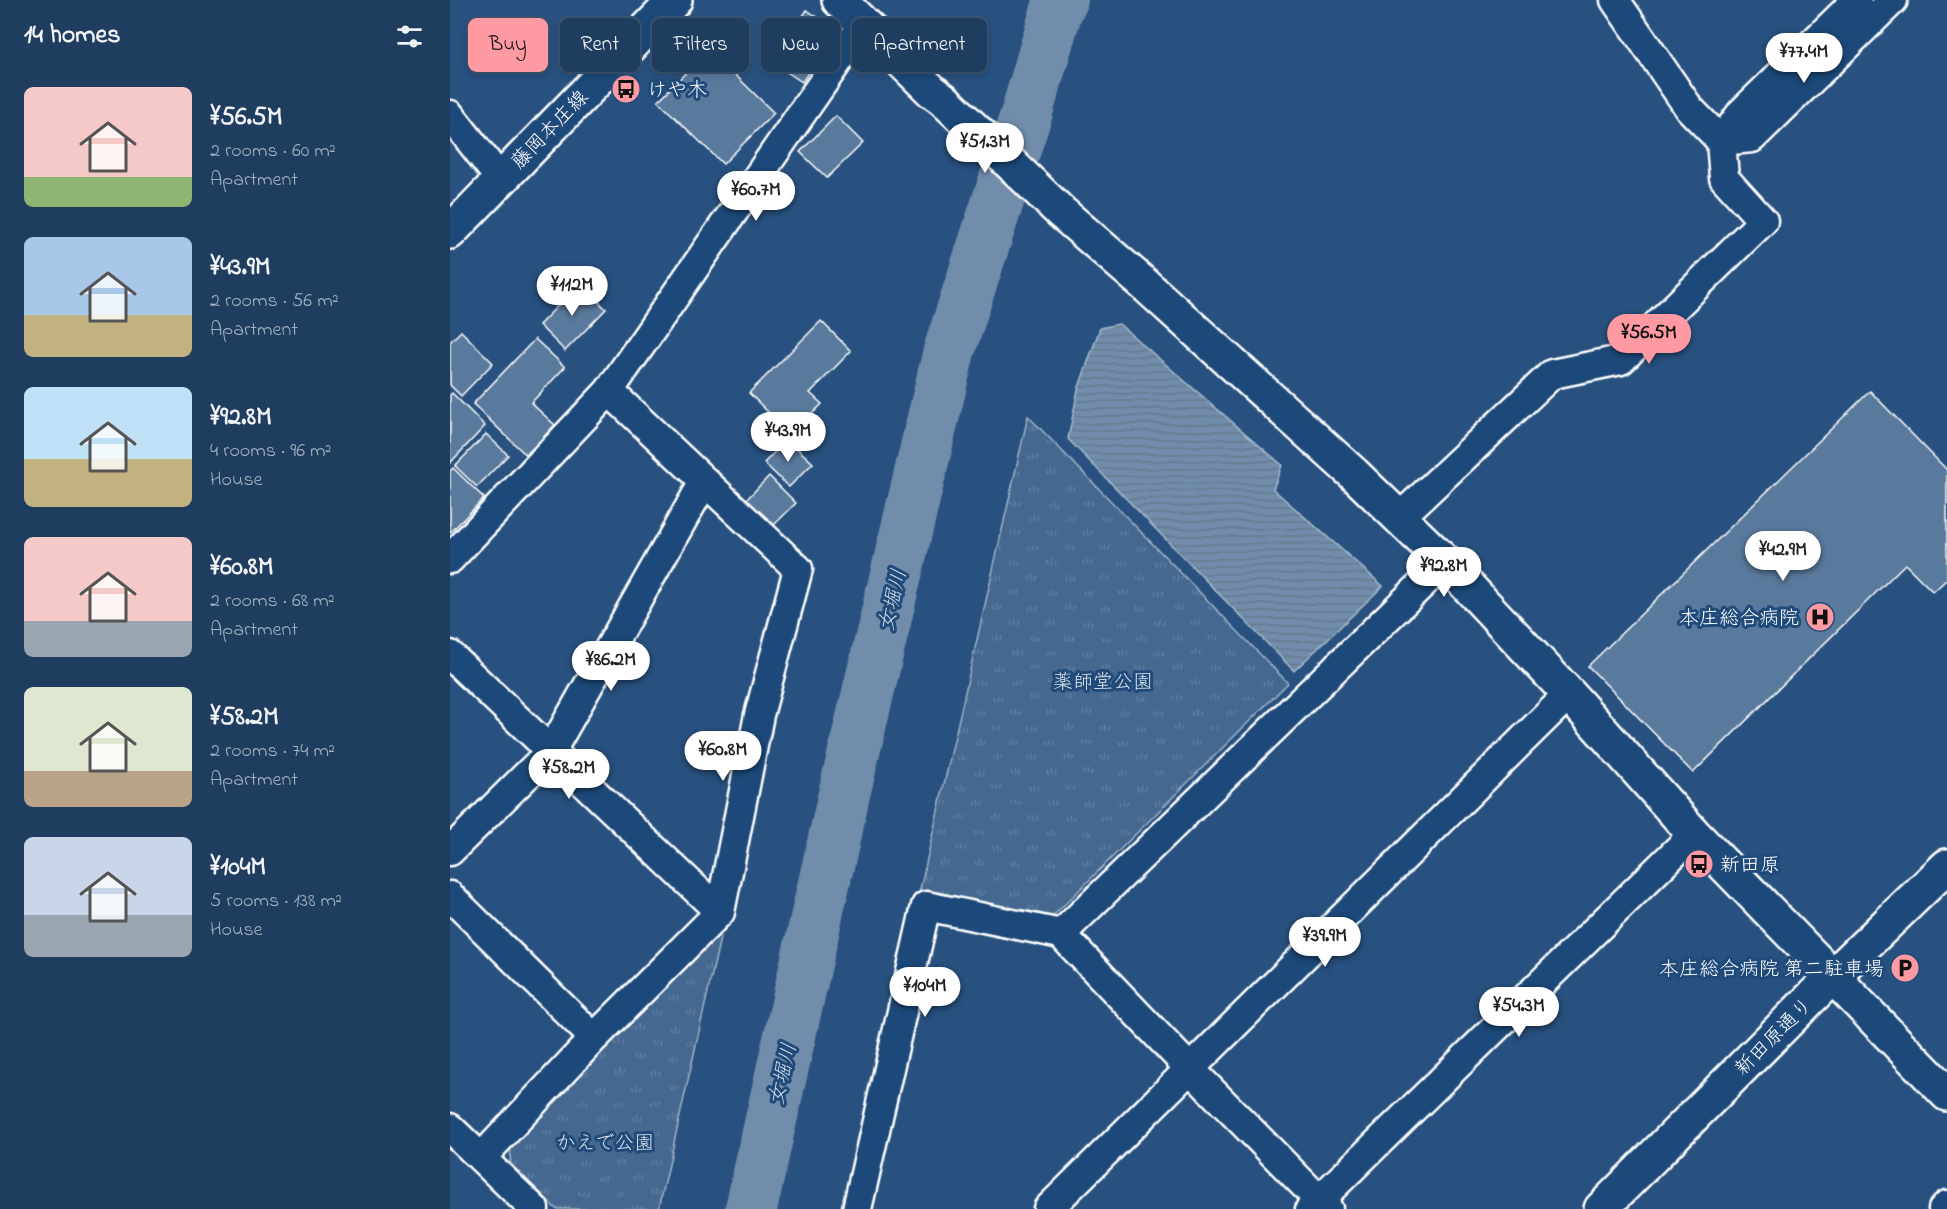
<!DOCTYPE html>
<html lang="en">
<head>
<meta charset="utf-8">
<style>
  :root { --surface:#1e3d5f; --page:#264465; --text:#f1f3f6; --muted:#a1aebd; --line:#3c5674; --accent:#ff9aa2 }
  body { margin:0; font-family:"Indie Flower","Klee One",sans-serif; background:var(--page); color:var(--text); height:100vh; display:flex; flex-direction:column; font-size:22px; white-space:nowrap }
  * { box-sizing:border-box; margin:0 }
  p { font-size:20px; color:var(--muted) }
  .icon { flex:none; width:33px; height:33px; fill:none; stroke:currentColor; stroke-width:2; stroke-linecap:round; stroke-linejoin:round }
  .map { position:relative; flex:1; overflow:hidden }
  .drawer { display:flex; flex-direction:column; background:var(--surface); width:450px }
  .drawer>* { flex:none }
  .hud { position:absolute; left:18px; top:18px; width:570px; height:54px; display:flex; gap:12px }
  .price { position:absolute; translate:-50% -51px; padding:0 14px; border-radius:21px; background:#fff; color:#222; font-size:20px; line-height:39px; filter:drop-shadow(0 2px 3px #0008) }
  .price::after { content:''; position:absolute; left:50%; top:36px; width:18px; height:14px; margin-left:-9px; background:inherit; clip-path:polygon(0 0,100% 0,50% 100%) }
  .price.active { background:var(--accent); color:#111 }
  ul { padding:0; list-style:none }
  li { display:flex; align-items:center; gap:18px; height:150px; padding:0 24px }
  li span { display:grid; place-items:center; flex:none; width:168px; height:120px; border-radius:9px; color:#555 }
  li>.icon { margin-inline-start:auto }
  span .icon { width:72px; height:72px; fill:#fffc; stroke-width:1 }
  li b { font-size:26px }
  h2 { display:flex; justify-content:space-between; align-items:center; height:72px; padding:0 24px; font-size:26px }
  .pill { padding:0 21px; border-radius:9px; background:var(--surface); box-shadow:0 3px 9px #0003,0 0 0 2px var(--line); font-size:21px; line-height:54px }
  .pill.active { background:var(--accent); color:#111 }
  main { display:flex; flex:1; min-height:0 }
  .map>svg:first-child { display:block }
</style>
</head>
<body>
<main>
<section class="drawer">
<h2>14 homes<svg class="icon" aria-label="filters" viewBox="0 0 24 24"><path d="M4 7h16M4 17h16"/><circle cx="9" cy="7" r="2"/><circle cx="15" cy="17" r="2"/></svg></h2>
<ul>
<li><span style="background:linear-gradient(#f6c9c9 75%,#8fb573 0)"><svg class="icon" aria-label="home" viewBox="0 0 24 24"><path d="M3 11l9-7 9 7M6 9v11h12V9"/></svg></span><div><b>¥56.5M</b><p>2 rooms · 60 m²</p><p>Apartment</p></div></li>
<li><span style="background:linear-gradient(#a9c7e8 65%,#c2b280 0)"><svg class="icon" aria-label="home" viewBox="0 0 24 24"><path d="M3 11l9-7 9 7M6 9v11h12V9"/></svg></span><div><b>¥43.9M</b><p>2 rooms · 56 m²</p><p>Apartment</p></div></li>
<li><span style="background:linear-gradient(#bfe0f5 60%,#c2b280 0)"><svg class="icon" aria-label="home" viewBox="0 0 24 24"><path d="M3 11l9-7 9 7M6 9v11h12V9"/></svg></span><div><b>¥92.8M</b><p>4 rooms · 96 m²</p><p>House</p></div></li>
<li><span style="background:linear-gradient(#f6c9c9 70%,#9aa5b1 0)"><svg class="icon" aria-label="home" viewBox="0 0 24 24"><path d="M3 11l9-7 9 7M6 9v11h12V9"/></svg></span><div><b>¥60.8M</b><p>2 rooms · 68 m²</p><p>Apartment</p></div></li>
<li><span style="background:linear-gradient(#dfe7d0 70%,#b9a48a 0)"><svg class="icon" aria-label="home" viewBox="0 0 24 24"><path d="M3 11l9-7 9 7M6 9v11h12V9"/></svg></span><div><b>¥58.2M</b><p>2 rooms · 74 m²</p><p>Apartment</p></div></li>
<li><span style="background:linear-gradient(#c9d6e8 65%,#9aa5b1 0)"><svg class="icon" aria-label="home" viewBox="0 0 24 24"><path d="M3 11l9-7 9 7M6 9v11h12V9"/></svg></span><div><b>¥104M</b><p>5 rooms · 138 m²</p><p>House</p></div></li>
</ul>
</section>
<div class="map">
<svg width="1497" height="1209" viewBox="0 0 1497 1209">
  <defs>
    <pattern id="park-tufts" width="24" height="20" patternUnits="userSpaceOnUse" patternTransform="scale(1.5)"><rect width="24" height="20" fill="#446890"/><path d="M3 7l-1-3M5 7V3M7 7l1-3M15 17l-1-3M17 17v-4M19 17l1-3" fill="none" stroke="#607fa1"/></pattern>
    <pattern id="water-rules" width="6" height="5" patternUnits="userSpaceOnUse" patternTransform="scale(1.5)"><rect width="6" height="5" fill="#718dab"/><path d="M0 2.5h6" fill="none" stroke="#64768a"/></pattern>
  </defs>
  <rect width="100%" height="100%" fill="#28517f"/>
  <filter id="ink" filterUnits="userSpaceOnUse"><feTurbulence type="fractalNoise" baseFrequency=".0167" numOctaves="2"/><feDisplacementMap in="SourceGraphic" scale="12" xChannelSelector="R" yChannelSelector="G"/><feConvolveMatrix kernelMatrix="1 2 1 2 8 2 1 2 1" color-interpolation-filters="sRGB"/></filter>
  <g filter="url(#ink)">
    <!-- park -->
    <path fill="url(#park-tufts)" stroke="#a2b4c8" stroke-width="1.5" d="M578,416l260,267 -240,238 -129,-27z
      M273,925l-64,284h-103l-46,-46 1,-21z"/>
    <!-- water -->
    <path fill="url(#water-rules)" stroke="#aabbcd" stroke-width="1.5" d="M669,324l163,141 -9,24 110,97 -89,85 -226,-232 10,-49 22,-62z"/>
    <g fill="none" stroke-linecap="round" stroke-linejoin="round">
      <!-- river -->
      <path stroke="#718dab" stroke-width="52" d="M301,1209l94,-419 104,-439 77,-236 31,-106 5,-9"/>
    </g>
    <!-- building -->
    <path fill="#5a7a9d" stroke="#fff" stroke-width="1.5" d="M357,10l30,20 -35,52 -30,-20z
      M259,49l65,64 -51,51 -65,-63z
      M386,116l27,27 -36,35 -27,-26z
      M130,283l26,26 -41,42 -26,-26z
      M371,321l30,30 -41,42 12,11 -31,31 -42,-42z
      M11,331l32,32 -32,33 -11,-11v-43z
      M85,339l30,28 -34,36 24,22 -29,30 -53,-51z
      M1420,391l77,79v109l-14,13 -28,-28 -212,209 -105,-107z
      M2,393l33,33 -35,37v-68z
      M36,434l22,21 -31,32 -22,-21z
      M337,439l26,24 -24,24 -25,-24z
      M3,468l31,30 -34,35v-62z
      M319,476l27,27 -25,25 -26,-27z"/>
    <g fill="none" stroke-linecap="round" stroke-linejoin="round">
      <!-- minor casing -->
      <g stroke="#fff" stroke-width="33">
        <path id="minor" d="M0,115l50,64
          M1271,141l31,-3 141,-138
          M1271,141l21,-29 115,-112
          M949,518l153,-144 69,-14 142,-139 -39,-43 -3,-37 -32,-33 -74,-108
          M0,559l159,-168 254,-366
          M0,655l270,257
          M0,851l101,-100 153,-269
          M0,896l144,142
          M0,1128l84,81
          M31,1158l113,-120 126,-126 39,-197 39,-146 -189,-178
          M407,1209l69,-303 135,28
          M598,1209l521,-515
          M860,1209l384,-375
          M878,1209l-138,-140 -129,-135 384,-372
          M1493,1209l4,-4"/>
      </g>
      <!-- tertiary casing -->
      <g stroke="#fff" stroke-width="38">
        <path id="tertiary" d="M389,0l93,91 11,8 118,113 82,71 211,191 91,88 124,132 125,140 253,260
          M1151,1209l232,-233 114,-110"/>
      </g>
      <!-- primary casing -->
      <g stroke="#fff" stroke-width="38">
        <path id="primary" d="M0,232l225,-232"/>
      </g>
      <!-- minor -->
      <use href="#minor" stroke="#1f4a7a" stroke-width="28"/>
      <!-- tertiary -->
      <use href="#tertiary" stroke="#1f4a7a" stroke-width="33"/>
      <!-- primary -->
      <use href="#primary" stroke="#1f4a7a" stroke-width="33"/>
    </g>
  </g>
  <!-- icons -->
  <defs>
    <g id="bus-disc" transform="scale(1.5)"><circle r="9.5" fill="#ff9aa2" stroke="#1f4a7a"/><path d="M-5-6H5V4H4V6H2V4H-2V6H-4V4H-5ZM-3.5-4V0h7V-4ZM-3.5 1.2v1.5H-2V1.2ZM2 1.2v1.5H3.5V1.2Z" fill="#111"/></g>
    <g id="hospital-disc" transform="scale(1.5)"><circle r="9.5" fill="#ff9aa2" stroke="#1f4a7a"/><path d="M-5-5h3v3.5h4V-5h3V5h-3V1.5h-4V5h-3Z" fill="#111"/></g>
    <g id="parking-disc" transform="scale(1.5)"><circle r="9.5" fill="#ff9aa2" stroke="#1f4a7a"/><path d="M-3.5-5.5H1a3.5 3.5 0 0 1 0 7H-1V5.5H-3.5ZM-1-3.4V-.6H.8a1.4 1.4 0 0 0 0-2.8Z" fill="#111"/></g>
  </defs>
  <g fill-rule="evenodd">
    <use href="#bus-disc" x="176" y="89"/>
    <use href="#hospital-disc" x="1370" y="617"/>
    <use href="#bus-disc" x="1249" y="864"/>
    <use href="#parking-disc" x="1455" y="968"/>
  </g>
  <g text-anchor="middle" stroke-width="6" stroke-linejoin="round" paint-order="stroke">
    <!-- poi labels -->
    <g font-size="20" fill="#fff" stroke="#1f4a7a" text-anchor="start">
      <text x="197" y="96">けや木</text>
      <text x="1349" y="624" text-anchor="end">本庄総合病院</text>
      <text x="1270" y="871">新田原</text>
      <text x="1434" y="975" text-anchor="end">本庄総合病院 第二駐車場</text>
    </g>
    <!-- street labels -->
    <g font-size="20" fill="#fff" stroke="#1f4a7a">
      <text transform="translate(99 129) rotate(-46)" y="7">藤岡本庄線</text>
      <text transform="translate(1323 1036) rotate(-45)" y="7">新田原通り</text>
    </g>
    <!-- park labels -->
    <g font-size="20" fill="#dae1e9" stroke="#1f4a7a">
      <text x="653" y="688">薬師堂公園</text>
      <text x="155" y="1149">かえで公園</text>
    </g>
    <!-- water labels -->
    <g font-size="21" font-style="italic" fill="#d4dde6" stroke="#1f4a7a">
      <text transform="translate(442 600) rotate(-77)" y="7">女堀川</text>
      <text transform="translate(332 1074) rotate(-77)" y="7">女堀川</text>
    </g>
  </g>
</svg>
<b class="price" style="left:1354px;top:84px">¥77.4M</b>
<b class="price" style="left:535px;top:174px">¥51.3M</b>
<b class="price" style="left:306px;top:222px">¥60.7M</b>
<b class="price" style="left:122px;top:317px">¥112M</b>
<b class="price active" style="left:1199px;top:365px">¥56.5M</b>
<b class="price" style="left:338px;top:463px">¥43.9M</b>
<b class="price" style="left:1333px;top:582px">¥42.9M</b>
<b class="price" style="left:994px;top:598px">¥92.8M</b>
<b class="price" style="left:161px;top:692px">¥86.2M</b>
<b class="price" style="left:273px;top:782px">¥60.8M</b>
<b class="price" style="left:119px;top:800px">¥58.2M</b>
<b class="price" style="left:875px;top:968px">¥39.9M</b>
<b class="price" style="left:475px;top:1018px">¥104M</b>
<b class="price" style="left:1069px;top:1038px">¥54.3M</b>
<div class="hud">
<a class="pill active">Buy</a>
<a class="pill">Rent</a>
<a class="pill">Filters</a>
<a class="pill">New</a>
<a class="pill">Apartment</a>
</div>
</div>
</main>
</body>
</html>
